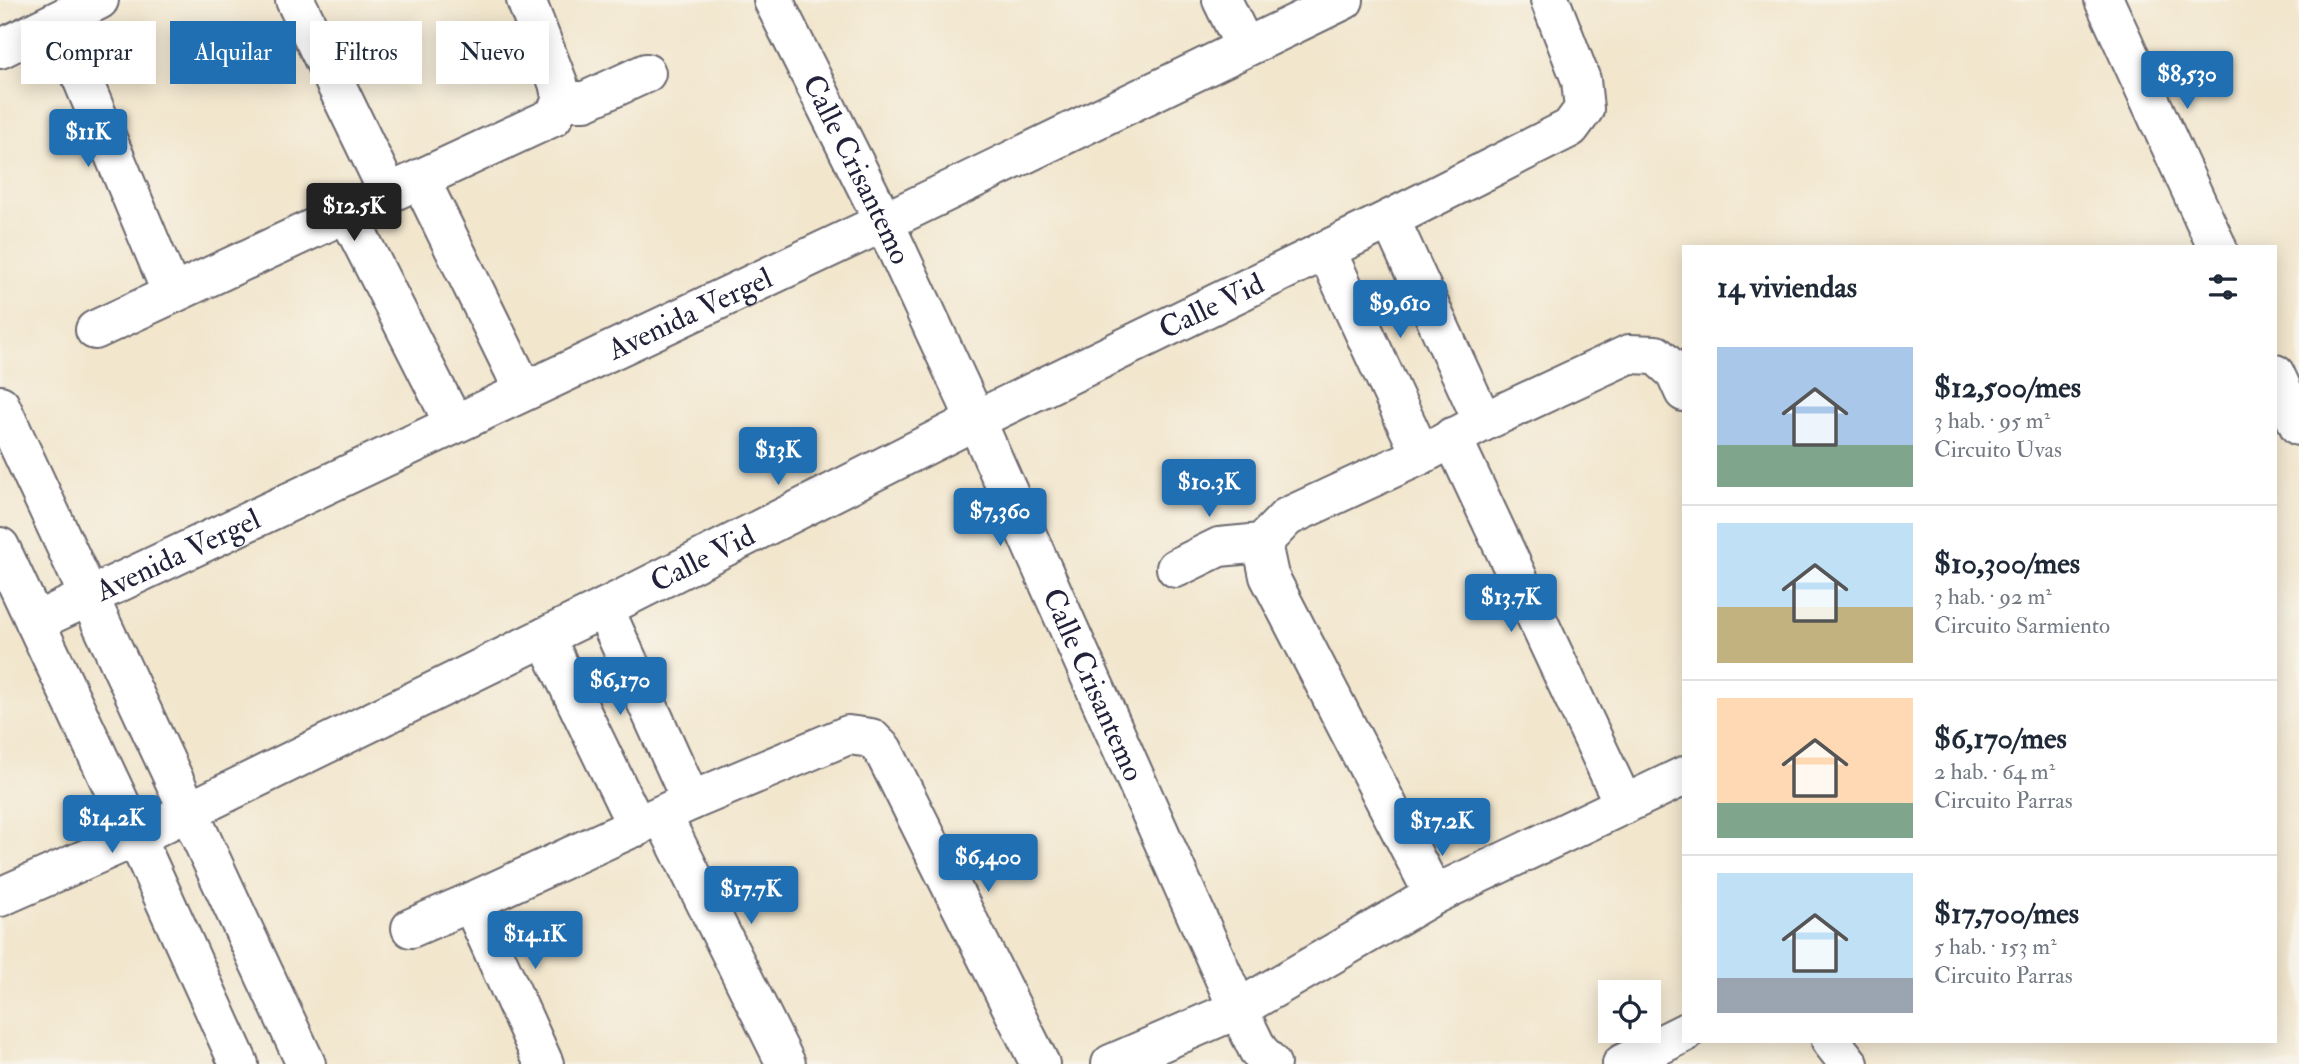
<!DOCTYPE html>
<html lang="es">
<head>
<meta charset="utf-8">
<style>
  :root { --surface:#fff; --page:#f6f6f7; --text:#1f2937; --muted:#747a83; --line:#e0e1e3; --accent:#1f6fb2 }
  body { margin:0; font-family:"IM FELL Double Pica",serif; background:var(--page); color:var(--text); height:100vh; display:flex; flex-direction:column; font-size:26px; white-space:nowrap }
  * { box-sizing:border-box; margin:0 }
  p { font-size:23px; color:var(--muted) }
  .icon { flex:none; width:38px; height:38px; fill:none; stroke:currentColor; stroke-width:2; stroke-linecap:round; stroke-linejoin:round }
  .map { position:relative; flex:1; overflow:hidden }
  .panel { position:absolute; left:1682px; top:245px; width:595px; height:798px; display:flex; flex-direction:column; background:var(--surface); border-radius:0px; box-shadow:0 4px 18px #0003 }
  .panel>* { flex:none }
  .hud { position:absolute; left:21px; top:21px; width:665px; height:63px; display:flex; gap:14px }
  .controls { position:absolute; left:1598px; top:980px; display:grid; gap:14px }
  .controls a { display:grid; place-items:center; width:63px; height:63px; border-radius:0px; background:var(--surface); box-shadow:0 4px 18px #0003; font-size:35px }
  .price { position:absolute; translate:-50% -60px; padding:0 16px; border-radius:7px; background:var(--accent); color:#fff; font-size:23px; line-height:46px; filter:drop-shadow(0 2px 4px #0008) }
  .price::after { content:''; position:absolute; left:50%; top:42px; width:21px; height:16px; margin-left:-10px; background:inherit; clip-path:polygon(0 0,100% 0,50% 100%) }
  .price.on { background:#222; color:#fff }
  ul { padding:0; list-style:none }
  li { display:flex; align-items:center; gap:21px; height:175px; padding:0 35px }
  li+li { border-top:2px solid var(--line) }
  li span { display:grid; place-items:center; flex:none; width:196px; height:140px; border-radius:0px; color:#555 }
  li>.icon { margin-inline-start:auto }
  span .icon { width:84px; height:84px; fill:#fffc; stroke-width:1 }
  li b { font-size:30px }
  h2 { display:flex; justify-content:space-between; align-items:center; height:84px; padding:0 35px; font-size:30px }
  .chip { padding:0 24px; border-radius:0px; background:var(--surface); box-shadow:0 4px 18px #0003; font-size:24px; line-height:63px }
  .chip.on { background:var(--accent); color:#fff }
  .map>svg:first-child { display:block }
</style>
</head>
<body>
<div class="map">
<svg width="2299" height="1064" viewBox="0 0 2299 1064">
  <rect width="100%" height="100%" fill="#f7f3e8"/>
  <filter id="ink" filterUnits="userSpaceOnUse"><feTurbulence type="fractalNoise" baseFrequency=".0143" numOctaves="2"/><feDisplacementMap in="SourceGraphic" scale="14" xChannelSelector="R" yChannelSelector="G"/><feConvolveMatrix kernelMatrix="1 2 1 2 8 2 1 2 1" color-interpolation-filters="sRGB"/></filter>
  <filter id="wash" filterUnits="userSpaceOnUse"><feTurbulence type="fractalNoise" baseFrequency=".00686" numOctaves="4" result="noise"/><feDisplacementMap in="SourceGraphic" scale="28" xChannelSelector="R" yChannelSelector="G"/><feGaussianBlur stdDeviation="1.57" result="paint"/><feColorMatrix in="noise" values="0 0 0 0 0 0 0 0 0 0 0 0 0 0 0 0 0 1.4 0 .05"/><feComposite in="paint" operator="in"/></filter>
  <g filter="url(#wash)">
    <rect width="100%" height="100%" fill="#f2e6cd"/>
  </g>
  <g filter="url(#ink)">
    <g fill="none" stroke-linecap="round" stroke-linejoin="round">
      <!-- minor casing -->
      <g stroke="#6b676e" stroke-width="42">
        <g id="minor">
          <path d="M295,0l94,194"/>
          <path id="s1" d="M773,0l111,222 92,198 262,589 20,41 13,14"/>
          <path d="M1222,0l23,47"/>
          <path d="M2104,0l113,247"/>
          <path d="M58,21l114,273"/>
          <path d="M0,49l99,-49"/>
          <path d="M562,101h23l61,-28"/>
          <path d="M420,179l104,212"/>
          <path d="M347,213l107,211"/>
          <path d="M1390,219l93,203"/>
          <path d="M1326,250l95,205"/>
          <path d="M95,330l458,-213 9,-16 -4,-18 -32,-83"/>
          <path d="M2275,374l24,52"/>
          <path d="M0,405l306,659"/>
          <path d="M1452,437l172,368"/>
          <path d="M1262,543l25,-26 134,-62 62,-33 146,-68 27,1 19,17 9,20"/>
          <path d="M1262,543l7,33 165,319"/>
          <path d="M0,547l136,290 103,227"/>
          <path d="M1176,568l43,-21 43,-4"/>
          <path d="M604,608l87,193"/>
          <path id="s2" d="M35,622l849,-400 460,-222"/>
          <path d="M545,637l92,190"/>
          <path d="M662,815l124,249"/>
          <path id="s3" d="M0,897l136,-60 468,-229 372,-188 414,-201 180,-91 14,-19 -3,-29 -31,-80"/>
          <path d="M471,902l73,162"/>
          <path d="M411,928l60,-26 220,-101 157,-66 23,3 12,12 157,314"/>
          <path d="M1831,1041l18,23"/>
          <path d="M1111,1064l127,-55 196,-114 250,-119"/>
          <path d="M1622,1064l62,-31"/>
        </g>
      </g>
      <!-- minor -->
      <use href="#minor" stroke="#fff" stroke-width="38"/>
    </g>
  </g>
  <g text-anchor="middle" stroke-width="6" stroke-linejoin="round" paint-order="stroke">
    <!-- street labels -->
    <g font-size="30" fill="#22223b" stroke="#f7f3e8">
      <text dy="10" stroke="none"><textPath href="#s1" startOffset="189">Calle Crisantemo</textPath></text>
      <text dy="10" stroke="none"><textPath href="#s3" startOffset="1348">Calle Vid</textPath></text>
      <text dy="10" stroke="none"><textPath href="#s2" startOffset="724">Avenida Vergel</textPath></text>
      <text dy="10" stroke="none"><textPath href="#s2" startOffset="158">Avenida Vergel</textPath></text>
      <text dy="10" stroke="none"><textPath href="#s3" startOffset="780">Calle Vid</textPath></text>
      <text dy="10" stroke="none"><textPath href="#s1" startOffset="756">Calle Crisantemo</textPath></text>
    </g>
  </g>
</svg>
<div class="controls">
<a><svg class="icon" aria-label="locate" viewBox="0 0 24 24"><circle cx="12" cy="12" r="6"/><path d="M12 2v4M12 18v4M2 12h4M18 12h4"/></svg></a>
</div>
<b class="price" style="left:2187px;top:111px">$8,530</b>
<b class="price" style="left:88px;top:169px">$11K</b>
<b class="price on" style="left:354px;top:243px">$12.5K</b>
<b class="price" style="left:1400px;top:340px">$9,610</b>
<b class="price" style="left:778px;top:487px">$13K</b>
<b class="price" style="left:1209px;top:519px">$10.3K</b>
<b class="price" style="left:1000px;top:548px">$7,360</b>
<b class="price" style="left:1511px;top:634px">$13.7K</b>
<b class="price" style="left:620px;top:717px">$6,170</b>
<b class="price" style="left:112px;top:855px">$14.2K</b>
<b class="price" style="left:1442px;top:858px">$17.2K</b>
<b class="price" style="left:988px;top:894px">$6,400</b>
<b class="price" style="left:751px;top:926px">$17.7K</b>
<b class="price" style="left:535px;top:971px">$14.1K</b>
<div class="hud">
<a class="chip">Comprar</a>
<a class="chip on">Alquilar</a>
<a class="chip">Filtros</a>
<a class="chip">Nuevo</a>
</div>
<section class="panel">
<h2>14 viviendas<svg class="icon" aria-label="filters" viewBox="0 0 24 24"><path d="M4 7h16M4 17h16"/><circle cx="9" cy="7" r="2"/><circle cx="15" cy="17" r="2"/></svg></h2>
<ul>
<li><span style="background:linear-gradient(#a9c7e8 70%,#7fa58c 0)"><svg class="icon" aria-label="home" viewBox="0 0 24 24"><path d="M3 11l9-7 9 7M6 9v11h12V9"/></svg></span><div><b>$12,500/mes</b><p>3 hab. · 95 m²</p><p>Circuito Uvas</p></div></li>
<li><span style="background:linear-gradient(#bfe0f5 60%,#c2b280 0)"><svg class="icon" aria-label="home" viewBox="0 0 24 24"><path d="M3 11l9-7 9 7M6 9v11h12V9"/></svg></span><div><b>$10,300/mes</b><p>3 hab. · 92 m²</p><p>Circuito Sarmiento</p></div></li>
<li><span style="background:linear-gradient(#ffd9b3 75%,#7fa58c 0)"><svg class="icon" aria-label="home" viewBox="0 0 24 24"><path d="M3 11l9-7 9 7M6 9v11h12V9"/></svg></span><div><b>$6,170/mes</b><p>2 hab. · 64 m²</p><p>Circuito Parras</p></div></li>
<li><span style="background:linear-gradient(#bfe0f5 75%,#9aa5b1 0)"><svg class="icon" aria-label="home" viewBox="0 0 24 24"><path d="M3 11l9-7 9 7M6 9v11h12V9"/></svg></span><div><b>$17,700/mes</b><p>5 hab. · 153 m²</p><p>Circuito Parras</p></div></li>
</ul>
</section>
</div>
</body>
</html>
